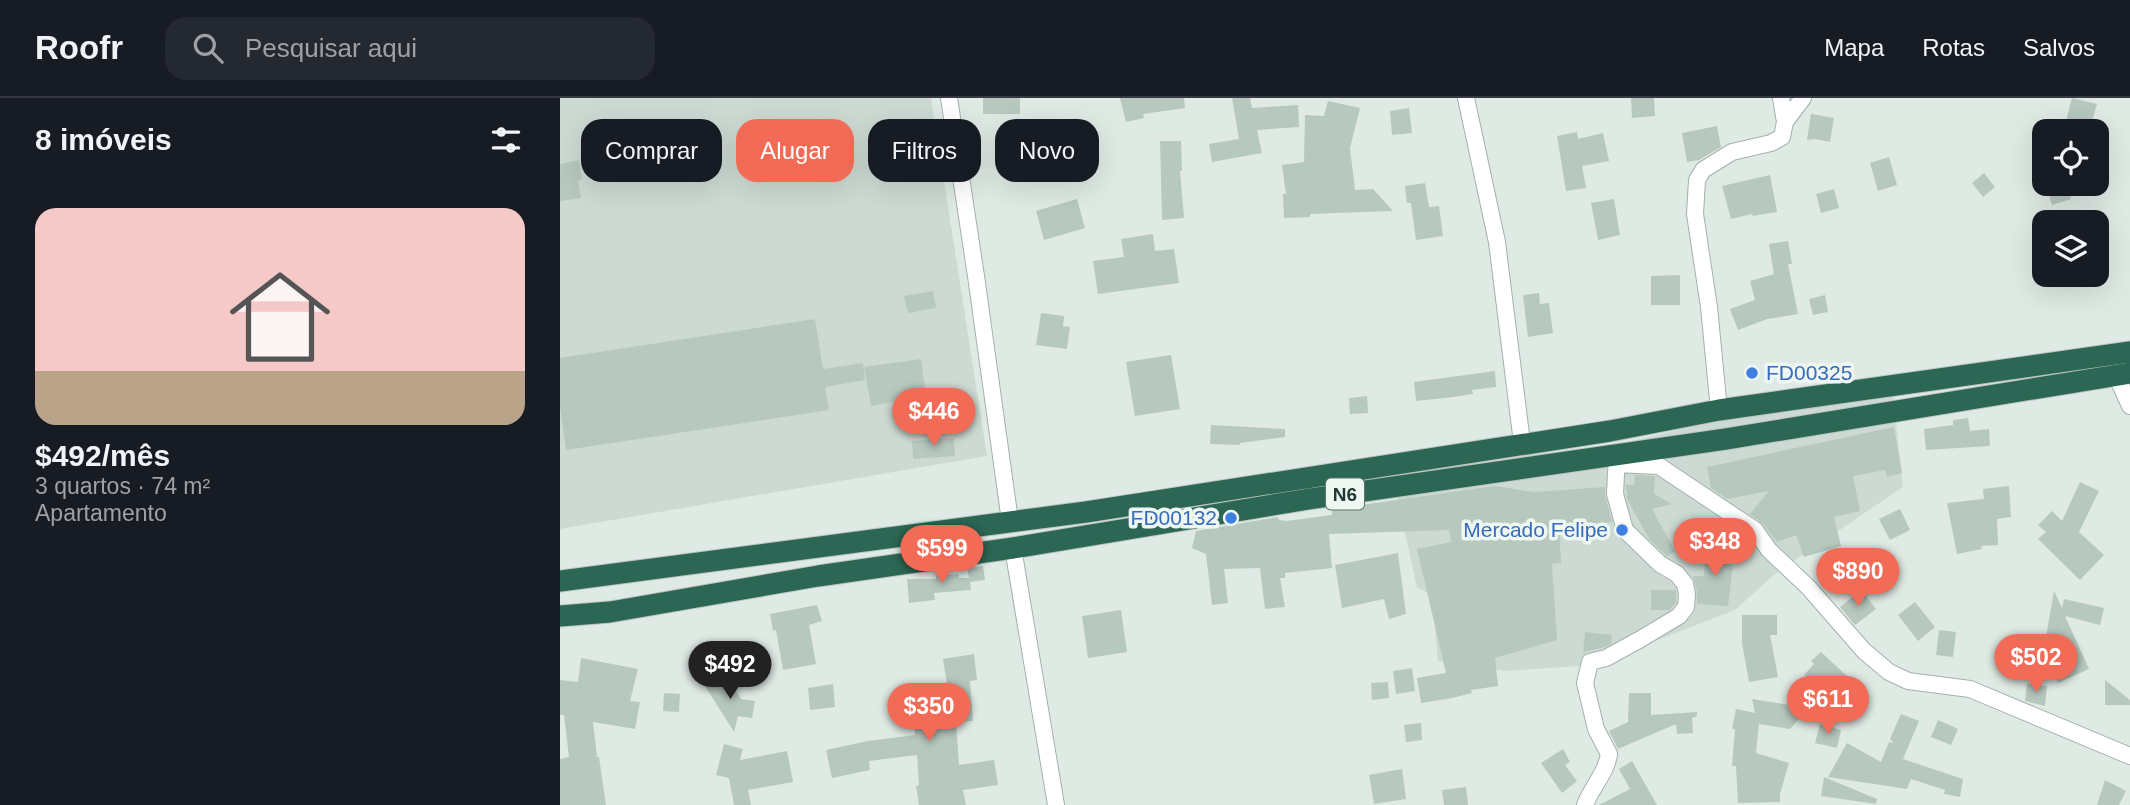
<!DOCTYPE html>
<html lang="pt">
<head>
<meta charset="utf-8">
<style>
  :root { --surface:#171b24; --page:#242831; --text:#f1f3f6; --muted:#9ea1a6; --line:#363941; --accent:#f16b56 }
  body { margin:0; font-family:Arial,sans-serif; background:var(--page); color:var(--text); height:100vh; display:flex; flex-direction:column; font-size:26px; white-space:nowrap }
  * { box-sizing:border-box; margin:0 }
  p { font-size:23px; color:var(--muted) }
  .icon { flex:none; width:38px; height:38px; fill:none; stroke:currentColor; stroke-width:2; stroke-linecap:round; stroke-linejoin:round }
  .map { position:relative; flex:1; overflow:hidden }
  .drawer { display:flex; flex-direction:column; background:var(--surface); width:560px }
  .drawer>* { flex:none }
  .top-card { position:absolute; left:21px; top:21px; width:665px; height:63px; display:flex; gap:14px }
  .buttons { position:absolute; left:1472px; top:21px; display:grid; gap:14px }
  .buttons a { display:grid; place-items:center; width:77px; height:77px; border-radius:14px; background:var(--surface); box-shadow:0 7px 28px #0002; font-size:35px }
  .price { position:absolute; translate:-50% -60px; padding:0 16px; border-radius:24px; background:var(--accent); color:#fff; font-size:23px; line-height:46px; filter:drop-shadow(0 2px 4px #0008) }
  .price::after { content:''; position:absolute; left:50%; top:42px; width:21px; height:16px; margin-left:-10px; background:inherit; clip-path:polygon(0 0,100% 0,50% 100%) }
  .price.on { background:#222; color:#fff }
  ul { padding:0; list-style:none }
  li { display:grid; align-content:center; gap:14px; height:371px; padding:0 35px }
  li+li { border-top:2px solid var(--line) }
  li span { display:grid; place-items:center; height:217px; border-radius:21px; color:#555 }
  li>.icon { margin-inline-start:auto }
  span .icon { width:126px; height:126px; fill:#fffc; stroke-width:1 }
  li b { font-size:30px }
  h2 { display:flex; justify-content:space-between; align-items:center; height:84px; padding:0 35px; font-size:30px }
  .pill { padding:0 24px; border-radius:21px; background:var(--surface); box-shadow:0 7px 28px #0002; font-size:24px; line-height:63px }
  .pill.on { background:var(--accent); color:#fff }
  header { display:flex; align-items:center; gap:42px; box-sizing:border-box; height:98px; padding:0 35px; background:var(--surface); border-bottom:2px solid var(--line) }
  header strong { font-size:33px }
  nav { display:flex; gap:38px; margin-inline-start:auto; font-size:24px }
  .search { width:490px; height:63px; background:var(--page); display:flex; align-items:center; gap:18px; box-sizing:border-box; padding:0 24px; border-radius:21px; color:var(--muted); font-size:26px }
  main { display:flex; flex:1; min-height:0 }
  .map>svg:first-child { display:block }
</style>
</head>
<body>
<header>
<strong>Roofr</strong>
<div class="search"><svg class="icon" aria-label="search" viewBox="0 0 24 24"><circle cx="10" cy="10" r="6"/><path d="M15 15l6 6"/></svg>Pesquisar aqui</div>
<nav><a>Mapa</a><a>Rotas</a><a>Salvos</a></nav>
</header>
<main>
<section class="drawer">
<h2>8 imóveis<svg class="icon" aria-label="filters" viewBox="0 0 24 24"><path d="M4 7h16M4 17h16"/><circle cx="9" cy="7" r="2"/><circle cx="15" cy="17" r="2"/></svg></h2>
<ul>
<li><span style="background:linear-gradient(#f6c9c9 75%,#b9a48a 0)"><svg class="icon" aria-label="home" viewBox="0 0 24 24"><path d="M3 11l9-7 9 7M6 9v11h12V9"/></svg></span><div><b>$492/mês</b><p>3 quartos · 74 m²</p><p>Apartamento</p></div></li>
</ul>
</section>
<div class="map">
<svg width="1570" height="707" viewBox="0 0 1570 707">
  <rect width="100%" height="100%" fill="#dfeae4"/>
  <!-- built -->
  <path fill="#cddad3" d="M0,0h371l56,358 -427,73z
    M1331,279l12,110 -127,86 -41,37 -142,55 -88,6 -67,-10 -6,-67 -15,-6 -24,-111 85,-17 126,-12z"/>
  <!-- building -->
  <path fill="#b7c8bf" d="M423,0h37v16h-37z
    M560,0h64l1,10 -42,6 1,4 -18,4z
    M672,0h18l2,10 46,-3 1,22 -42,3 5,23 -50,9 -3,-18 30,-5z
    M1071,0h23l1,18 -23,2z
    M1512,0l25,6 -7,24 -24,-7z
    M768,3l32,7 -10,40 5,42 18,-1 20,22 -83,3v3l-26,1 -1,-24h3l-4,-29 22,-3 1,-47 19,1z
    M849,10l3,25 -20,2 -2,-24z
    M1251,16l23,4 -4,24 -15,-3 -8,1z
    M1157,28l4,21 -22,13 -12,2 -5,-29z
    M1017,34l1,7 25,-6 6,28 -27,5 4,22 -20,3 -9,-55z
    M600,43h21l1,30h-2l4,47 -22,2z
    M484,49l4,28 -22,4 -4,-28z
    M1329,59l8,28 -19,6 -8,-28z
    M19,62l3,20 -4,1 3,17 -21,3v-37z
    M1424,75l11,14 -12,10 -11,-14z
    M1210,77l7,37 -24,4 -1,-2 -21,5 -9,-33z
    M865,85l4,24 10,-1 4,30 -27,4 -5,-37h-4l-2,-17z
    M1486,86h21l4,15 -19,6z
    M1274,91l5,19 -18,5 -5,-19z
    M517,101l8,29 -41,12 -8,-29z
    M1054,101l6,36 -22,5 -7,-37z
    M593,136l2,17 19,-2 5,34 -81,11 -5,-33 31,-4 -3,-18z
    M1228,143l4,23h-4l10,50 -31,5 -29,11 -8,-21 25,-9 -5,-19 24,-7 -5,-30z
    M1120,177v30h-29v-29z
    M373,193l3,17 -28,5 -4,-17z
    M979,195l1,11 9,-1 4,30 -25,4 -5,-42z
    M1265,197l3,17 -15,3 -4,-16z
    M481,215l23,3 -1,10 7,1 -3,22 -31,-4z
    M255,221l8,50 40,-6 2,17 -40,7 4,23 -263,40 -6,-43v-49z
    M611,257l9,54 -45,7 -9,-54z
    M361,261l5,37 -55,10 -7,-39z
    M935,273l1,16 -24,3 1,4 -19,3 -38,4 -2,-19z
    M807,298l1,17 -18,1 -1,-16z
    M1408,320l2,13 19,-2 1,17 -64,4 -2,-21 29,-4v-5z
    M651,327l74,4v8l-45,6v2l-30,-1z
    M1334,329l8,46 -15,4 -2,-7 -32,6 7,35 -26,6 7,29 -37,11 -8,-22 -19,7 -14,-18 -13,-10 19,-23 -42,8 -16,-11 -4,-21z
    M394,340l1,18 -42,3 -1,-18z
    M1075,377l20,1 -1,18 18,10 -20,5 23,42 -8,5 -18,-17 -22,-40 -1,-14h8z
    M1520,384l19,9 -20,41 25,23 -24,25 -42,-41 8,-7 -8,-7 14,-14 10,10z
    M934,388l40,6 71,-5v9l7,26 -53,4 2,37 -9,1 5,76 -62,18 3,28 -27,4 1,3 -20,5 -31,5 -4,-25 29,-5 -29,-124 34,-7 -2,-12 -120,4 3,34 -47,5v5h-5l5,29 -20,2 -5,-41 -36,1 4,34 -16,2 -6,-51 -14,-6 4,-17 82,-14 1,3 8,1 45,-6 1,-6z
    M1449,388l2,31 -14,2 1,26 -17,1 1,3 -25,5 -10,-51 37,-4 -1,-10z
    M1340,411l10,21 -20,10 -11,-21z
    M1146,448l26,2 -1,19 2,-1 -5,40 -31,-2v-12l-4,-16h11z
    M838,455l8,61 -17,5 -5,-20 -42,9 -7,-43z
    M423,468l2,14 -15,2 1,8 -37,3 1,7 -26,3 -2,-24h29v-3l23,-2v4h10l-2,-10z
    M1091,492h25v13l-7,7h-18z
    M1301,492l15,19 -21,16 -15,-18z
    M1494,493l8,17 2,-9 40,9 -4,17 -35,-9 24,53 -31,14 -12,-26 3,-2 -4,-13z
    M1355,504l20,25 -17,14 -20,-26z
    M257,507l5,16 -13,4 7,39 -33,6 -7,-40 -3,1 -3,-17z
    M561,512l6,42 -39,6 -6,-42z
    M1182,517h35v20h-7l8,42 -29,5 -7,-39z
    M1379,532l17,2 -3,25 -17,-2z
    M1025,534l27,3 -1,9 -9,4 -19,4z
    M1261,554l42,39 -11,11 -20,-20 -9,10 -19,-17 10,-11 -3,-3z
    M414,556l3,26 -7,1 3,40 -17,1 3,43 35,-5 4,25 -35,5 3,15h-47l-3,-19 3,-1 -2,-30 -48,6 1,9 -38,8 -6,-28 42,-9 47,-6 -4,-39 37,-6 -5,-31z
    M21,560l57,11 -8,32 10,1 -5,27 -42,-7 4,35h2l7,48h-46v-46l9,-2 -5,-42h-4v-35l18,2z
    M852,570l3,23 -19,3 -3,-23z
    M165,575l16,26 14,2 -3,17 -14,-2 -4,16 -29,-46z
    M1545,582l25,20v5h-25z
    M828,584l1,16 -17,2 -1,-17z
    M273,586l2,23 -25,3 -2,-22z
    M1467,586l20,2 -2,20 -20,-5z
    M104,595l16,1 -1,18 -16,-1z
    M1069,595h22v22l46,-3v4l-5,2 1,15 -16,1 -1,-10 -58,25 -9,-18 19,-9z
    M1192,601l56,9 -18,21 -31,-5 -3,29 33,10 -9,31v8l-42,1 -2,-37h-4l3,-37h-3l4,-20 19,4z
    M1341,616l18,7 -16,38 60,20 -3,18 -16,-3 1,-4 -34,-11 -4,10 -79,-12 19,-34 34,19 8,-20 5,1 -4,-4z
    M1378,622l20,9 -7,16 -20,-8z
    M861,625l1,17 -16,2 -2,-17z
    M1260,626l21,6 -4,18 -22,-5z
    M164,646l19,5 -3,11 47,-9 6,31 -45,8 3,15h-17l-5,-27 -13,-3z
    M1003,651l7,13 -5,3 12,16 -15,12 -21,-30z
    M1072,663l25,44h-58l31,-16 -11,-20z
    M842,671l4,30 -32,5 -5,-29z
    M1264,679l53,22 -1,5 -55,-8z
    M1545,682l21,11 -7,14h-22z
    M906,689l2,18h-24l-2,-15z"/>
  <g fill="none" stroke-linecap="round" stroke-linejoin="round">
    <!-- street casing -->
    <g stroke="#a2b2aa" stroke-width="18">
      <path id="street" d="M389,0l27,178 34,245
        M906,0l31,144 25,201
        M1225,24l18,-24
        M1556,277l14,31
        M1159,312l-10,-103 -14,-93 2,-34 6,-10 29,-18 39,-9 11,-6 3,-15 -4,-24
        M1056,366l43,2 96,64 14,20 40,38 55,63 25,21 19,9 62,8 160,67
        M453,450l43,257
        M1025,707c6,-17 22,-33 24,-51l-13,-25 -11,-46 5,-21 16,-4 33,-18 40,-24 7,-9 1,-13 -2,-10 -8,-10 -17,-10 -35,-34 -10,-36 2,-39"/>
    </g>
    <!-- highway casing -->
    <g stroke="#bcc4c1" stroke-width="23">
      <path id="highway" d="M0,483l526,-69 524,-81 109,-21 411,-58
        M0,518l50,-4 208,-36 195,-28 296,-49 417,-60 404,-66"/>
    </g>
    <!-- street -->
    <use href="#street" stroke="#fff" stroke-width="16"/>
    <!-- highway -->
    <use href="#highway" stroke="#2c6654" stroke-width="21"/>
  </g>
  <!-- markers -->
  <g fill="#3f7fe0" stroke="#eff7f2" stroke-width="2.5">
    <circle cx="1192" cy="275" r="7"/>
    <circle cx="671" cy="420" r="7"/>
    <circle cx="1062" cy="432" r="7"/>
  </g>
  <g text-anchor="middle" stroke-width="7" stroke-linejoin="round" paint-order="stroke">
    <!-- shield labels -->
    <rect fill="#eff7f2" stroke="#5e736a" stroke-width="2" x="766" y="380.5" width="38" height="31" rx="5"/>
    <g font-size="19" font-weight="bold" fill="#203a30">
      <text x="785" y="403">N6</text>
    </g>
    <!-- shop labels -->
    <g font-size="21" fill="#366cbe" stroke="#eff7f2" text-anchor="end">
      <text x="1206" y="282" text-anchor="start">FD00325</text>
      <text x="657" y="427">FD00132</text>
      <text x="1048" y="439">Mercado Felipe</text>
    </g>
  </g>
</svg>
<div class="buttons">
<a><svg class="icon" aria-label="locate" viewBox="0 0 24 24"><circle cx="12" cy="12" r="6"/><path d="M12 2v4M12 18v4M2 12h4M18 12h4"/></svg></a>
<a><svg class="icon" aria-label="layers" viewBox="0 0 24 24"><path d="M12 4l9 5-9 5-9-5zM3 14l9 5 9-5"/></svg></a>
</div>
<b class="price" style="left:374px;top:350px">$446</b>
<b class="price" style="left:1155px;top:480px">$348</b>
<b class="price" style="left:382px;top:487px">$599</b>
<b class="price" style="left:1298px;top:510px">$890</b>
<b class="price" style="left:1476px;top:596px">$502</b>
<b class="price on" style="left:170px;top:603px">$492</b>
<b class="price" style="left:1268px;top:638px">$611</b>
<b class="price" style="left:369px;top:645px">$350</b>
<div class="top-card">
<a class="pill">Comprar</a>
<a class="pill on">Alugar</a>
<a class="pill">Filtros</a>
<a class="pill">Novo</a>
</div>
</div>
</main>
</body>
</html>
